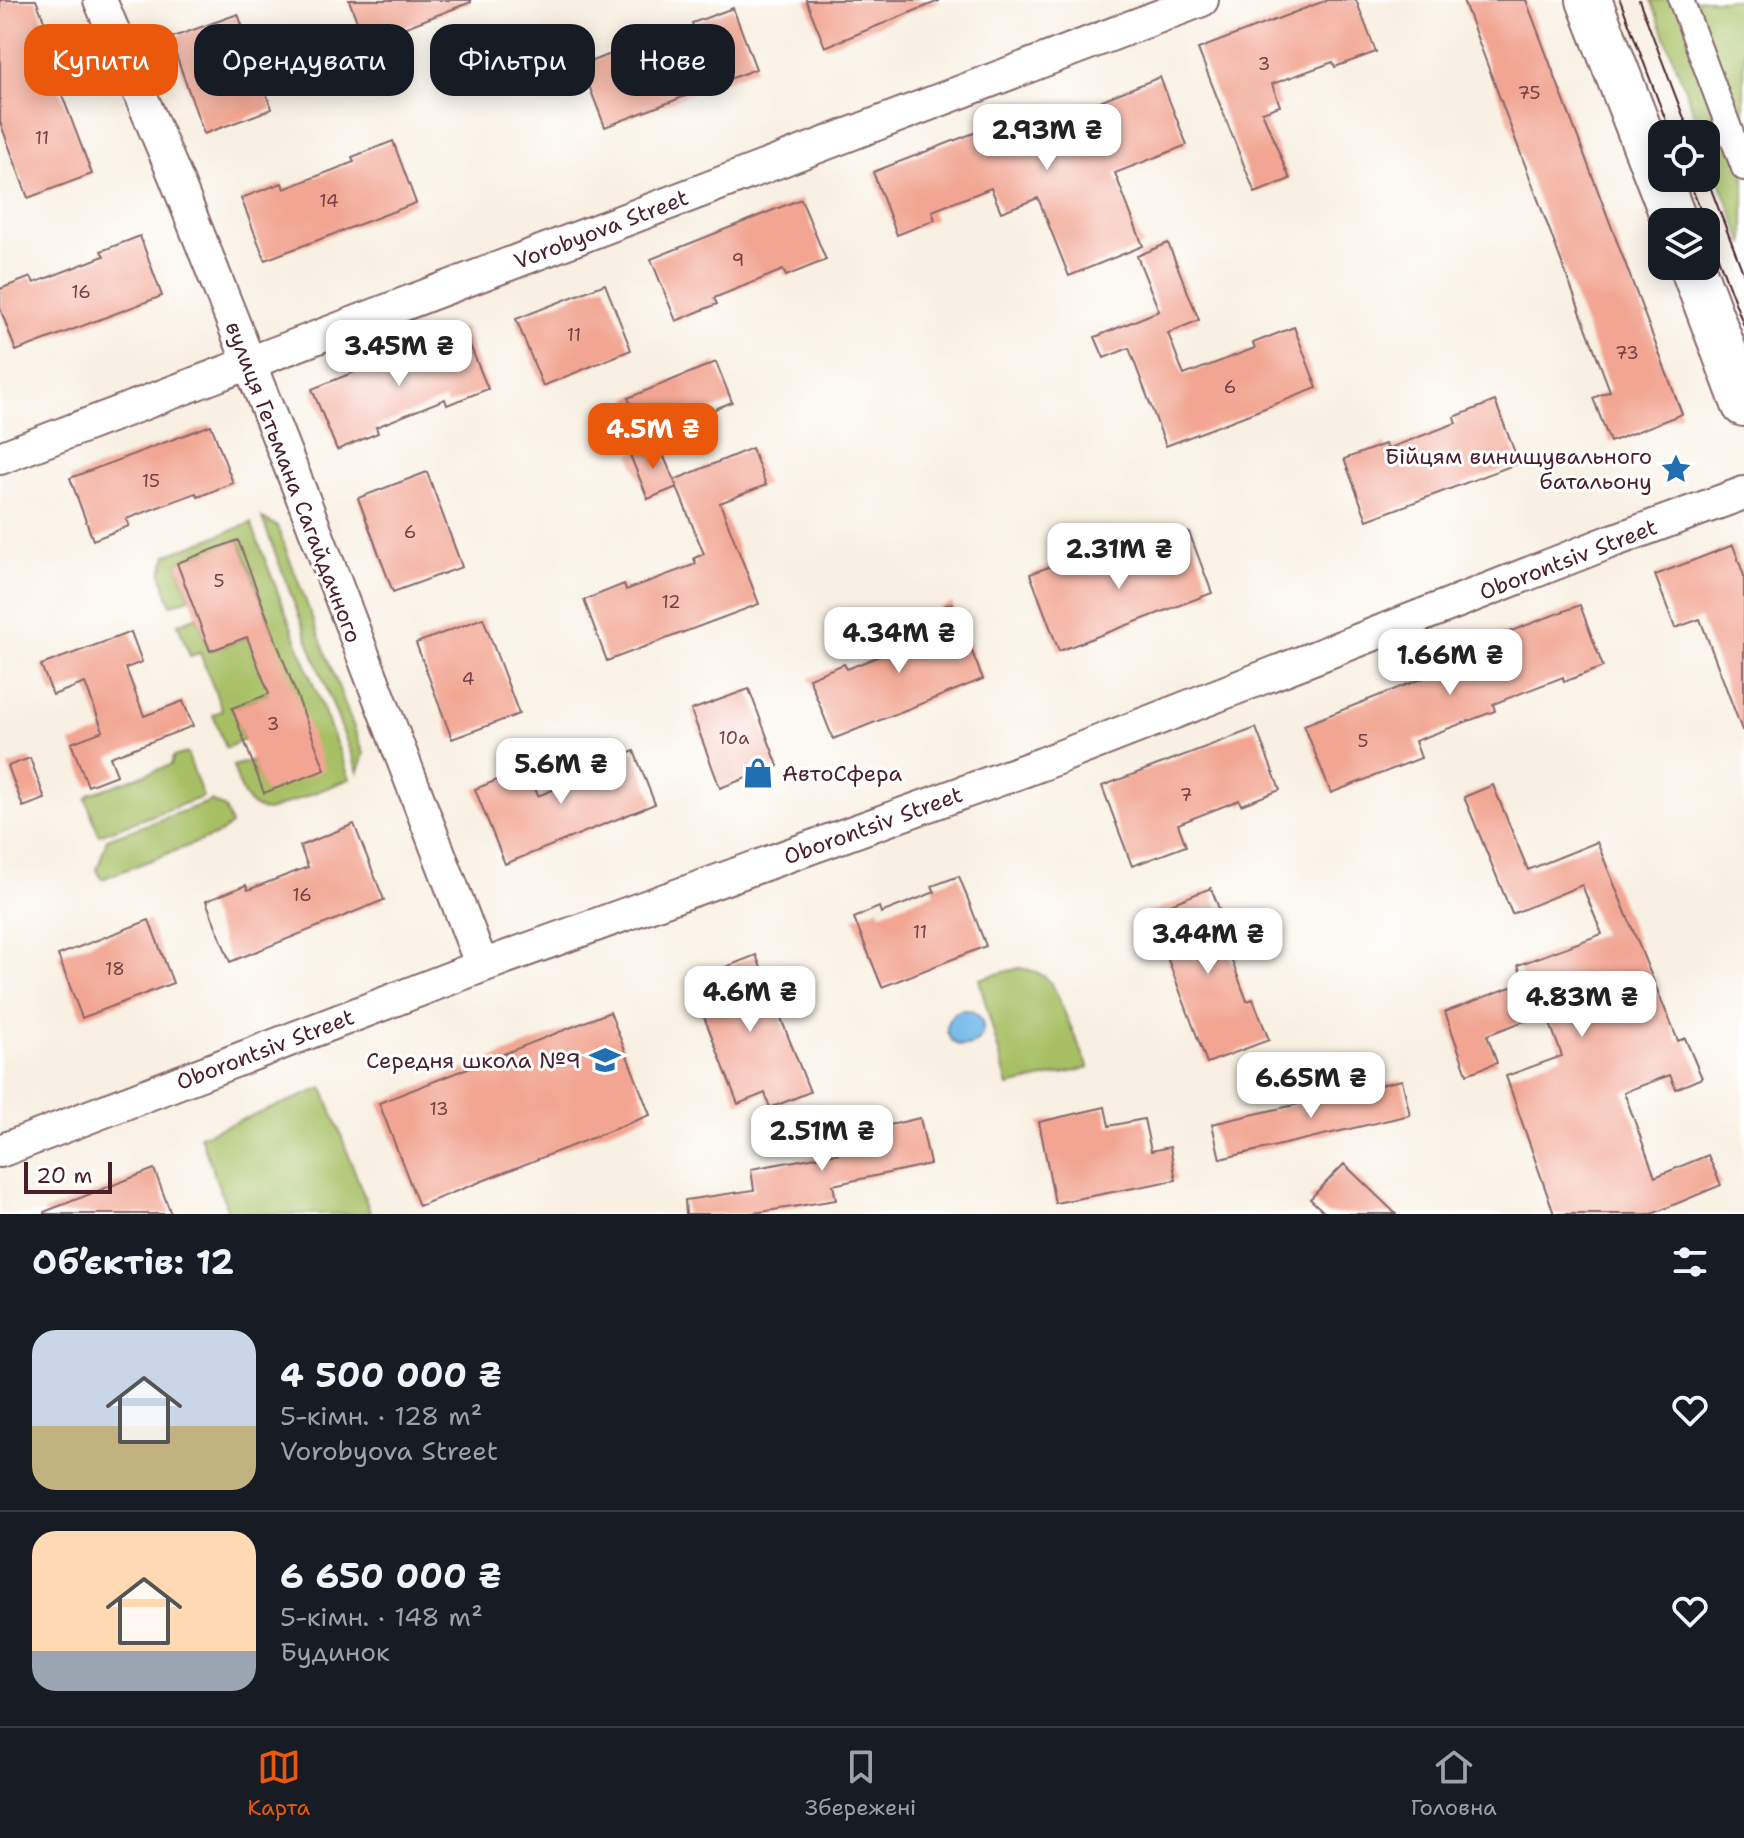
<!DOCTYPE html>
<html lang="uk">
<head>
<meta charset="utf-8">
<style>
  :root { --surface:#171b24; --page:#20242c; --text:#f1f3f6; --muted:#9ea1a6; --line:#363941; --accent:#ea580c }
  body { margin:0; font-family:"Shantell Sans",sans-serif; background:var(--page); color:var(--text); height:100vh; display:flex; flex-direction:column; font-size:30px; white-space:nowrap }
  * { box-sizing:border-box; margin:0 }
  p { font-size:26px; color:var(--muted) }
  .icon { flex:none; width:44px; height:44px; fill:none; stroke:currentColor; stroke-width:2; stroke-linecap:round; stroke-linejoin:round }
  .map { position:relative; height:1214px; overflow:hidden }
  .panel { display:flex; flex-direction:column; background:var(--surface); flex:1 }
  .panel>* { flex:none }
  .banner { position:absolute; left:24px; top:24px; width:800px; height:72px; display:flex; gap:16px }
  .fabs { position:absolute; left:1648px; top:120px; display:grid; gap:16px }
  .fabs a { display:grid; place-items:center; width:72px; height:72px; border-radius:16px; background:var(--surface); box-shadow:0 4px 20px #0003; font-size:40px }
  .scale { position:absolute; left:24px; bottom:20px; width:88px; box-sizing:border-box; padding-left:8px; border:4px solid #4a1f2b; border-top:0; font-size:22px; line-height:28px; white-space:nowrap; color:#4a1f2b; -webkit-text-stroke:6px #fff; paint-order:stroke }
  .price { position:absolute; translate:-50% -68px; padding:0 18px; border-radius:16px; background:#fff; color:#222; font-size:26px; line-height:52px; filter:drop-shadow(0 2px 4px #0008) }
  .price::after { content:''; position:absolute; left:50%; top:48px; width:24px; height:18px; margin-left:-12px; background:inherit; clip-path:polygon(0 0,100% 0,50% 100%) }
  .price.on { background:var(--accent); color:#fff }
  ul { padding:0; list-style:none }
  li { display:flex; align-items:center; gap:24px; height:200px; padding:0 32px }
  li+li { border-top:2px solid var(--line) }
  li span { display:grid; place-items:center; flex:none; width:224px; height:160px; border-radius:24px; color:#555 }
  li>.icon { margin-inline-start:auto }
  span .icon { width:96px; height:96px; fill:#fffc; stroke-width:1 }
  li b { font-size:34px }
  h2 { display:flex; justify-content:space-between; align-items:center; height:96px; padding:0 32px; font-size:34px }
  .tag { padding:0 28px; border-radius:24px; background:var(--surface); box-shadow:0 4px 20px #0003; font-size:28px; line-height:72px }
  .tag.on { background:var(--accent); color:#fff }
  .dock { display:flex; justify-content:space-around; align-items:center; height:112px; border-top:2px solid var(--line); background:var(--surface); font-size:22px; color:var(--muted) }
  .dock a { display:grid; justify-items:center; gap:4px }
  .dock .on { color:var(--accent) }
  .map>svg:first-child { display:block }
</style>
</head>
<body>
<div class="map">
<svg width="1744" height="1214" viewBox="0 0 1744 1214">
  <rect width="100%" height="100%" fill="#fff"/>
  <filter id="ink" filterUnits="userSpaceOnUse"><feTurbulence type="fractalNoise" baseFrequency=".0125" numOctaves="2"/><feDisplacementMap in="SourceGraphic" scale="16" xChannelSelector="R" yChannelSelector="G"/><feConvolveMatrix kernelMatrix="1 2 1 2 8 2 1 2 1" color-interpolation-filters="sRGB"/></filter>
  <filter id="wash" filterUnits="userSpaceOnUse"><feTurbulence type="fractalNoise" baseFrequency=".006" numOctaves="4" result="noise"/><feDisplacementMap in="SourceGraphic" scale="32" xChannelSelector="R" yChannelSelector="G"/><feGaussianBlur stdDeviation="1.8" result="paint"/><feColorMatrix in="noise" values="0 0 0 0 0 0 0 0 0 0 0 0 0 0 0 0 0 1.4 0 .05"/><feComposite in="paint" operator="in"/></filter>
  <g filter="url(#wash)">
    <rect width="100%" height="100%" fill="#f8f0e2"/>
    <!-- green -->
    <path fill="#a7c065" stroke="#787048" stroke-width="2" d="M1651,0h93v245l-38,-101v-10h-4z
      M262,518l15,8 87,228 -6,18z
      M251,523l99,256 -82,32c-24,-2 -28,-25 -35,-45l19,-6 13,33 4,-99 -36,14 11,32 -18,8 -13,-33 9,-5 -22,-57 -10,3 -12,-32 19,-8 13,35 37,-14 4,9 24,-9 -36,-97 -62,23 13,35 -19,7 -10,-31 6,-19z
      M187,753l16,44 -104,38 -13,-36 4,-5 81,-29 2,-8z
      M211,801l14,7 6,17 -12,9 -117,45 -5,-9 10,-31z
      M1019,968c15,2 23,5 33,16l37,84 -81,18 -29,-107z
      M323,1088l48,126h-142l-29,-78z"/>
    <!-- water -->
    <path fill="#71b8e8" stroke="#5e6c8a" stroke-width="2" d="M947 1028a18 18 0 1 1 36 0a18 18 0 1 1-36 0Z"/>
    <g id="blocks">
      <!-- building -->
      <path fill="#f2a592" d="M0,0h36l18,46 -9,4 47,124 -64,24 -28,-76z
        M349,0h122v2l-106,41z
        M806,0h133v1l-114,46z
        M1327,0h29l20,52 -41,15 -2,-5 -61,22 8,22 -18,6 28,67 -35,14 -57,-144z
        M1463,0h63l156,414 -72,28 -17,-44 17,-7z
        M733,8l23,61 -151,58 -24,-62 41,-15 2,6 70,-27 -2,-6z
        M238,14l34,95 -68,25 -34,-96z
        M1160,77l27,68 -72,28 28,73 -74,30 -31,-78 -37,14 -10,-24 -59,23 3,9 -38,15 -24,-63 155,-60 6,15z
        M393,141l23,62 -151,57 -24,-62 41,-15 2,6 70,-27 -2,-5z
        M801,199l25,61 -40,16 -3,-6 -69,28 3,6 -41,17 -25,-62z
        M140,236l22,60 -146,55 -16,-43v-19l31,-12 3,6 70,-27 -3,-5z
        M1168,243l31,77 -31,13 16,42 71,-27 -2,-5 41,-16 23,61 -151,58 -37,-98 -25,10 -9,-21 64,-26 -22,-55z
        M605,284l26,66 -88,36 -27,-67z
        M463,328l25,61 -41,16 -2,-6 -69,28 2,6 -41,17 -25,-61z
        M716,362l16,40 -87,36 -17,-40z
        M1495,401l24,62 -152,57 -23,-61 41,-15 2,5 69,-26 -2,-6z
        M211,425l22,58 -35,14 -2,-4 -70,26 3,7 -36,14 -23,-62z
        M658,443l19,44 -29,12 -18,-44z
        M752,448l14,37 -46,18 39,101 -152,57 -23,-61 40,-16 2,6 70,-26 -2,-6 10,-4 -30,-74z
        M427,472l35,95 -69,25 -35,-94z
        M1189,532l23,61 -153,58 -29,-77 53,-20 8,21 60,-23 -2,-5z
        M238,540l87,230 -61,23 -32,-85 37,-14 -22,-57 -37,14 -33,-88z
        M1733,545l11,31v154h-2l-42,-111 -25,9 -20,-53z
        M952,603l31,76 -150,60 -24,-61 35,-14 3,5 60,-24 -8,-21z
        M1580,605l23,62 -39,15 -1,-5 -70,27 2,7 -80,30 6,17 -90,35 -27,-68 130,-51 -5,-12z
        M483,618l36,96 -67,25 -36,-96z
        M131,632l11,30 -16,6 18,48 39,-15 10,25 -83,31 7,18 -29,11 -17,-43 32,-12 -18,-48 -32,12 -12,-30z
        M749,689l29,77 -58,22 -29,-78z
        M1256,728l24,62 -39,15 -2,-5 -61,24 8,22 -54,20 -30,-80z
        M634,751l21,53 -150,60 -30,-75 52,-21 11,28 58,-24 -2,-4z
        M30,758l15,41 -22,8 -15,-41z
        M1493,785l35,85 69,-28 81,199 7,-3 17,40 -26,11 -6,-14 -46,17 31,85 53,-22 13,30 -69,29h-98l-48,-138 56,-20 -16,-43 -59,22 10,28 -30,11 -22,-62 79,-30 -6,-17 84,-31 -20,-49 -70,29 -48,-117z
        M354,824l30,76 -154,62 -24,-61 40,-16 2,5 60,-23 -8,-21z
        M959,876l27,70 -104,41 -28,-69 25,-11 2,6 54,-21 -3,-6z
        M1211,888l16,41 -6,2 26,70 6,-2 16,41 -62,23 -57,-151z
        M149,920l24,63 -91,35 -24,-63z
        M756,955l54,137 -40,16 -5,-15 -27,11 -48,-123z
        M610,1012l40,103 -231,91 -40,-103z
        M1402,1080l8,35 -190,44 -8,-35z
        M1105,1107l4,19 35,-7 7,32 19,-4 6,33 -121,23 -16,-81z
        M920,1118l10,46 -97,21 3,15 -88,14h-62l-1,-14 69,-10 -3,-21 115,-21 -3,-17z
        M1344,1164l52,50h-70l-16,-15z
        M154,1169l17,45h-127v-2z"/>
    </g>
  </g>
  <g filter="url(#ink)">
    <use href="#blocks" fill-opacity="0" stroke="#87686b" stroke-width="2"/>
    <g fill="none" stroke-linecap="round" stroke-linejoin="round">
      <!-- pedestrian casing -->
      <g stroke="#87686b" stroke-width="28">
        <path id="pedestrian" d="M1681,0l63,168"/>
      </g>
      <!-- minor casing -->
      <g stroke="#87686b" stroke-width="36">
        <path id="minor" d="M100,0l75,176 129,325 178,465
          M0,458l1202,-458
          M0,1151l482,-185 560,-202 565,-221 137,-50"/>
      </g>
      <!-- secondary casing -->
      <g stroke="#87686b" stroke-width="48">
        <path id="secondary" d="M1589,0l86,222
          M1692,266l52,138"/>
      </g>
      <!-- pedestrian -->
      <use href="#pedestrian" stroke="#fff" stroke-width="24"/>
      <!-- minor -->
      <use href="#minor" stroke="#fff" stroke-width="32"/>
      <!-- secondary -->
      <use href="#secondary" stroke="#fff" stroke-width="44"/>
      <!-- tram -->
      <path stroke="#4a1f2b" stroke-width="2" d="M1620,0l51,134
        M1639,0l51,134
        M1706,176l38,99
        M1688,178l17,44
        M1706,226l38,100"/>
    </g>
  </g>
  <!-- icons -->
  <defs>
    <g id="sight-bare" transform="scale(2.4)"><path d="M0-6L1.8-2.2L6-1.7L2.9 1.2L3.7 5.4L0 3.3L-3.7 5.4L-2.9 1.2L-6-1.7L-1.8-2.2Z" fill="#1f6fb2" stroke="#fff" stroke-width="2.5" paint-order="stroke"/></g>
    <g id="shop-bare" transform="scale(2.4)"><path d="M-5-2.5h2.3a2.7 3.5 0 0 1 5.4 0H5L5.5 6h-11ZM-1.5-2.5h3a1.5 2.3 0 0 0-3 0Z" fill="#1f6fb2" stroke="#fff" stroke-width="2.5" paint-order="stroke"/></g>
    <g id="school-bare" transform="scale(2.4)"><path d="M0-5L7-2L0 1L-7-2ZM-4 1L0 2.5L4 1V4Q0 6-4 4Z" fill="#1f6fb2" stroke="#fff" stroke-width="2.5" paint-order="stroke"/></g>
  </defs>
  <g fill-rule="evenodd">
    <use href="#sight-bare" x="1676" y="469"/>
    <use href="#shop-bare" x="758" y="773"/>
    <use href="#school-bare" x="605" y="1060"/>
  </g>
  <g text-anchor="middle" stroke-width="6" stroke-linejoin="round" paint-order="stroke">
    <!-- number labels -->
    <g font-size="18" fill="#744045">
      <text x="1264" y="70">3</text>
      <text x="1529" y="99">75</text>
      <text x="42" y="144">11</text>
      <text x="329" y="207">14</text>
      <text x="738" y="266">9</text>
      <text x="81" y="298">16</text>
      <text x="574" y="341">11</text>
      <text x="1627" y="359">73</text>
      <text x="1230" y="393">6</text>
      <text x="151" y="487">15</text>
      <text x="410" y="538">6</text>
      <text x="219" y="587">5</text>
      <text x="671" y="608">12</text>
      <text x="468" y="685">4</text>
      <text x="273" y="730">3</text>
      <text x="734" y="744">10а</text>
      <text x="1363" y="747">5</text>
      <text x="1186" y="801">7</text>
      <text x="302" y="901">16</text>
      <text x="920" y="938">11</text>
      <text x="115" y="975">18</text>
      <text x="439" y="1115">13</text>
    </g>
    <!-- street labels -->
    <g font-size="22" fill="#4a1f2b" stroke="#fff">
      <text transform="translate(601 229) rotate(-21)" y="8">Vorobyova Street</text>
      <text transform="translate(294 482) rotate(69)" y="8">вулиця Гетьмана Сагайдачного</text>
      <text transform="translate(1568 559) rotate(-21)" y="8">Oborontsiv Street</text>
      <text transform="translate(873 825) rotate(-20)" y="8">Oborontsiv Street</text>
      <text transform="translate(265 1049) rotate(-21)" y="8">Oborontsiv Street</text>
    </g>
    <!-- poi labels -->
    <g font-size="22" fill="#4a1f2b" stroke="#fff" text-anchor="end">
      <text x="1652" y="464">Бійцям винищувального<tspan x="1652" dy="25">батальону</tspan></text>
      <text x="782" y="781" text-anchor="start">АвтоСфера</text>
      <text x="581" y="1068">Середня школа №9</text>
    </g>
  </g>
</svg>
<div class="fabs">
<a><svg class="icon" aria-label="locate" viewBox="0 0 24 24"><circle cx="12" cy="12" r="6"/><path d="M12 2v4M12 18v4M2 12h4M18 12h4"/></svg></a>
<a><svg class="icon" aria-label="layers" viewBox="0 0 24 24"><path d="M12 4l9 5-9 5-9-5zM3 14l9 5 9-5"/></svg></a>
</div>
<div class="scale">20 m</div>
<b class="price" style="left:1047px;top:172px">2.93M ₴</b>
<b class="price" style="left:399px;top:388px">3.45M ₴</b>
<b class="price on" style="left:653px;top:471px">4.5M ₴</b>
<b class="price" style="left:1119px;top:591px">2.31M ₴</b>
<b class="price" style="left:899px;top:675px">4.34M ₴</b>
<b class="price" style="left:1450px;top:697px">1.66M ₴</b>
<b class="price" style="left:561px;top:806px">5.6M ₴</b>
<b class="price" style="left:1208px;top:976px">3.44M ₴</b>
<b class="price" style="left:750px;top:1034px">4.6M ₴</b>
<b class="price" style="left:1582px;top:1039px">4.83M ₴</b>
<b class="price" style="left:1311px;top:1120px">6.65M ₴</b>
<b class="price" style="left:822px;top:1173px">2.51M ₴</b>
<div class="banner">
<a class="tag on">Купити</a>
<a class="tag">Орендувати</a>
<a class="tag">Фільтри</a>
<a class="tag">Нове</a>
</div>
</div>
<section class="panel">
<h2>Об’єктів: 12<svg class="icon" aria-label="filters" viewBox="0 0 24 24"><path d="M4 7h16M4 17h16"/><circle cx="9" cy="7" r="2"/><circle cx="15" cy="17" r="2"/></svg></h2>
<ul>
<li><span style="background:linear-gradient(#c9d6e8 60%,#c2b280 0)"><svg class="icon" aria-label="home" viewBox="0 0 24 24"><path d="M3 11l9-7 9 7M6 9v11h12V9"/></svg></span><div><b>4 500 000 ₴</b><p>5-кімн. · 128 m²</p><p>Vorobyova Street</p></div><svg class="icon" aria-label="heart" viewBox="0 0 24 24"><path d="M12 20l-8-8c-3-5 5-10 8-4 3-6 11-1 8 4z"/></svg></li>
<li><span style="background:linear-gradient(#ffd9b3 75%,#9aa5b1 0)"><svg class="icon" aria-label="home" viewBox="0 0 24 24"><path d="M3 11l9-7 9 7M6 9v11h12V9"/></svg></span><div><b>6 650 000 ₴</b><p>5-кімн. · 148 m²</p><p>Будинок</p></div><svg class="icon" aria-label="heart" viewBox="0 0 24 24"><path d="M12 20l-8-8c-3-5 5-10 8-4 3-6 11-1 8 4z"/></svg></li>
</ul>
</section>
<nav class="dock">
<a class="on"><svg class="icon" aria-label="map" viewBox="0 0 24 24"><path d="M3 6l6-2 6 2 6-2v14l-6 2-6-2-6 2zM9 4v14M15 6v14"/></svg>Карта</a>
<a><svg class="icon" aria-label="saved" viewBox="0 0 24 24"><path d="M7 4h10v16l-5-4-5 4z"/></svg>Збережені</a>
<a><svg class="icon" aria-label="home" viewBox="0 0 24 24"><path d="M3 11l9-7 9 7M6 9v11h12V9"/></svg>Головна</a>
</nav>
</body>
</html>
